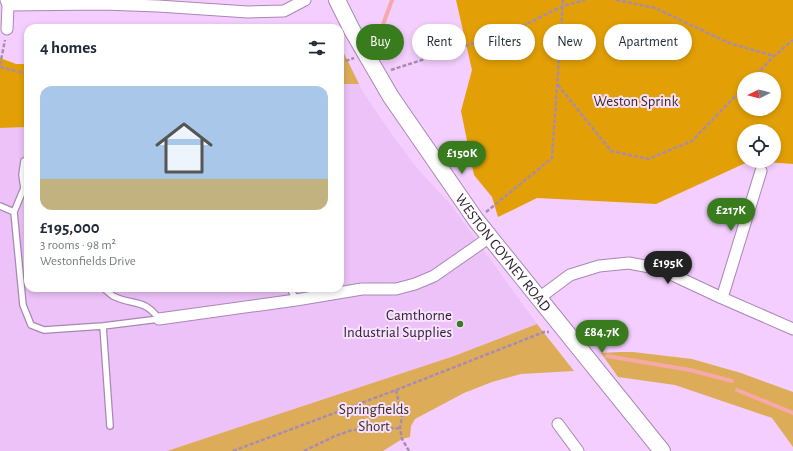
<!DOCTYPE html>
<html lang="en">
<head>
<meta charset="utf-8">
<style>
  :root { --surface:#fff; --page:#f2f2f3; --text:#1f2937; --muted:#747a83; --line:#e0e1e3; --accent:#387c1d }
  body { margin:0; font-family:"Alegreya Sans",sans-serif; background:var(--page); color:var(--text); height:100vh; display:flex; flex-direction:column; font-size:15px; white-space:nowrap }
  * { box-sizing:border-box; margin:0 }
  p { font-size:13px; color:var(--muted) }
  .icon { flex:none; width:22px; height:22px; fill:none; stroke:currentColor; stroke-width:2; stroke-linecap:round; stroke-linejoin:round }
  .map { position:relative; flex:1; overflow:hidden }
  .panel { position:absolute; left:24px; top:24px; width:320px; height:268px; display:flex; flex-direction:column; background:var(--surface); border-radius:12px; box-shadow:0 2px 6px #0003 }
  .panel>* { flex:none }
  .hud { position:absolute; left:356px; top:24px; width:377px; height:36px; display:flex; gap:8px }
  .needle { width:26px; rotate:264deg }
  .buttons { position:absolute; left:737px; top:72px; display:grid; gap:8px }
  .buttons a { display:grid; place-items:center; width:44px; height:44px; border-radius:50%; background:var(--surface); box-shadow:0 2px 6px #0003; font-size:20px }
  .price { position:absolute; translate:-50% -34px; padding:0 9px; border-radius:14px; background:var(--accent); color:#fff; font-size:13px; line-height:26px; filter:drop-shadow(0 1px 2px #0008) }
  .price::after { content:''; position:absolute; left:50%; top:24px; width:12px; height:9px; margin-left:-6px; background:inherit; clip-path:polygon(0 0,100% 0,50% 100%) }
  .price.on { background:#222; color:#fff }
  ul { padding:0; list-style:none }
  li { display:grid; align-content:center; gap:8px; height:212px; padding:0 16px }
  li+li { border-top:1px solid var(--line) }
  li span { display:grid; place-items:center; height:124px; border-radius:12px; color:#555 }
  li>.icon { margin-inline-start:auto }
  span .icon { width:72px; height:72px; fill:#fffc; stroke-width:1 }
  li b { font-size:17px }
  h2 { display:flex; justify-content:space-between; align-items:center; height:48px; padding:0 16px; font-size:17px }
  .tag { padding:0 14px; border-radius:18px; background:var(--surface); box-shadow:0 2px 6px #0003; font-size:14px; line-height:36px }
  .tag.on { background:var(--accent); color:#fff }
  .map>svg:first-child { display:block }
</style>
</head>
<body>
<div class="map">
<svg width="793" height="451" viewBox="0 0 793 451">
  <rect width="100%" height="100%" fill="#f3cefe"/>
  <!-- built -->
  <path fill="#ecc2f8" d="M340,84h19l5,10 27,39 25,34 35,38 86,119 -83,32 -287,95h-167v-323l28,-1v161h312z"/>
  <!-- green -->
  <path fill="#ddac59" d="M341,47l18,37h-19v-36z
    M537,324l37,47 -53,3 -29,8 -28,11 -49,26 -4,7 -1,11 -8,2 -19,12h-216l287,-95z
    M619,352h14l59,7 49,14 52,19v55l-21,-29 -97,-33 -57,-8 -17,-24z"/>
  <!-- forest -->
  <path fill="#e2a006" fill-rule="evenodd" d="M456,0h337v164l-43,-3h24v-30h-30v30h6l-94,43 -119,-6 -39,19 -6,-20 -18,-22 -13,-64 11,-41zM744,79h30v30h-30z
    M0,58l16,6h12v63l-28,1z"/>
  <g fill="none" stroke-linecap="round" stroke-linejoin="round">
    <!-- stream -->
    <path stroke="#f7a8a9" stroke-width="4" d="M381,30l11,-30
      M607,356l83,14 42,11
      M737,390l56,23"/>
    <!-- lane casing -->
    <g stroke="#a987b3" stroke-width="8">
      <path id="lane" d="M0,206l14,6 9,93 8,20 13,5 59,-4 56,-7c-15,-21 -26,-13 -46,-23 -3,-2 -7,-6 -10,-8
        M14,212l10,-24 -2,-13 2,-14 4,-1
        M290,288l6,12
        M103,326l7,100"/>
    </g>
    <!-- street casing -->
    <g stroke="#a987b3" stroke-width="13">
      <path id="street" d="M6,0l2,5 96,-1 54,2 90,6 36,-1 21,-11
        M7,29l1,-24
        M539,298l31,-23 29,-9 30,-3 31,6 62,29 71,31
        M722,298l39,-127
        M159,319l137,-19 66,-11h34l19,-5 19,-8 56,-39
        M558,424l20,27"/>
    </g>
    <!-- secondary casing -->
    <g stroke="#a987b3" stroke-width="18">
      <g id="secondary">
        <path id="s1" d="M337,0l15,30 39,67 85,123 186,231"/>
      </g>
    </g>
    <!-- path -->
    <path stroke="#a88cb0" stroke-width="2.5" stroke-dasharray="4 2" stroke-linecap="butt" d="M616,0l39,8 74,35 45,13
      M340,63l14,-5
      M0,65l5,-25
      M0,67l28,7
      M391,70l123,-40 49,-24 22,-6
      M752,79l22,-23 19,-16
      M558,85l53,66 37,8 44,-18 52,-54
      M486,212l66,-54 11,-158
      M396,390l6,26 -2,12 2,11 7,12
      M233,451l163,-61 148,-58h5
      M304,451l31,-15 17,-6 48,-2"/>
    <!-- lane -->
    <use href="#lane" stroke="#fff" stroke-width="5.5"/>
    <!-- street -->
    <use href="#street" stroke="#fff" stroke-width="11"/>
    <!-- secondary -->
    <use href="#secondary" stroke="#fff" stroke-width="16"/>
  </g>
  <!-- markers -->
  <circle fill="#387c1d" stroke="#f8e1fe" stroke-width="1.5" cx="460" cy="324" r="4"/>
  <g text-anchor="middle" stroke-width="4" stroke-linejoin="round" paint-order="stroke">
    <!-- park labels -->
    <g font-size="15" fill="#3b2e1a" stroke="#f8e1fe">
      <text x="636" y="106">Weston Sprink</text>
      <text x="374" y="414">Springfields<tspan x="374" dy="17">Short</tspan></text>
    </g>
    <!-- street labels -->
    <g font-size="15" fill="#2c1e30" stroke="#f8e1fe">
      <text dy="5" stroke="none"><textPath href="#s1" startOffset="303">WESTON COYNEY ROAD</textPath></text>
    </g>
    <!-- poi labels -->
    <g font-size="15" fill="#2c1e30" stroke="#f8e1fe" text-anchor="end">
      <text x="452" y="320">Camthorne<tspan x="452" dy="17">Industrial Supplies</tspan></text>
    </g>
  </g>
</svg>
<div class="buttons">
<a><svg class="needle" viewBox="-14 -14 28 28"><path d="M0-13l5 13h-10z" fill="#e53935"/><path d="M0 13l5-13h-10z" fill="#747a83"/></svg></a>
<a><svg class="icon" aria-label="locate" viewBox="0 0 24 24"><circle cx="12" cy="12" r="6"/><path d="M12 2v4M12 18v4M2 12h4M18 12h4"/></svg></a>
</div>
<b class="price" style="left:462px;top:175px">£150K</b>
<b class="price" style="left:731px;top:232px">£217K</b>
<b class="price on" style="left:668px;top:285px">£195K</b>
<b class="price" style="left:602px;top:354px">£84.7K</b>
<div class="hud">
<a class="tag on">Buy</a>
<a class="tag">Rent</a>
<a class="tag">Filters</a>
<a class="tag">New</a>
<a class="tag">Apartment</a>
</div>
<section class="panel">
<h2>4 homes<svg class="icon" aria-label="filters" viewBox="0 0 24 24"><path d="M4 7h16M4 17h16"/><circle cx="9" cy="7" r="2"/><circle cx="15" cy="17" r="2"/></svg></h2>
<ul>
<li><span style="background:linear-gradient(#a9c7e8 75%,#c2b280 0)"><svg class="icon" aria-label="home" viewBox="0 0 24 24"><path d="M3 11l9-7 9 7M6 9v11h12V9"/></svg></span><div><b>£195,000</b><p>3 rooms · 98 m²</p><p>Westonfields Drive</p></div></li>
</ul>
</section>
</div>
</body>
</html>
